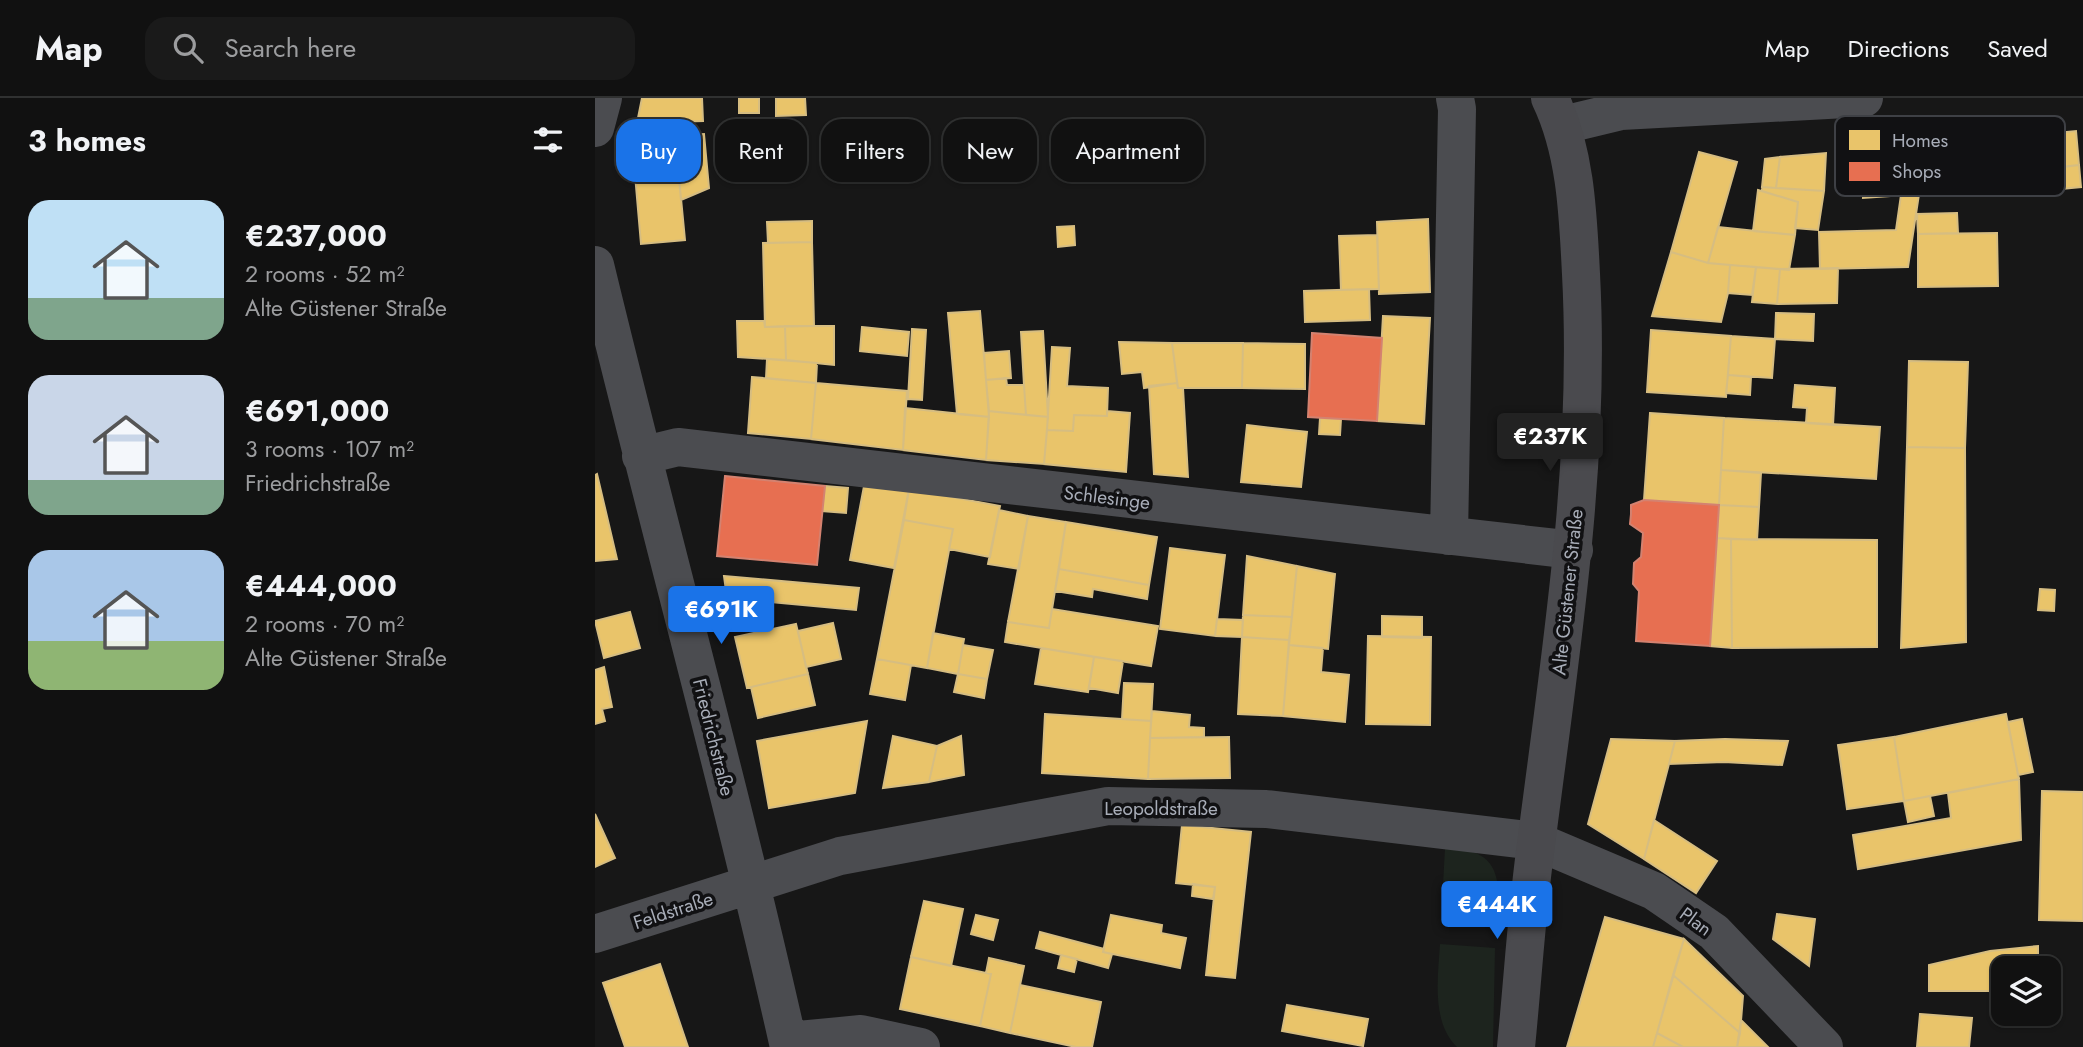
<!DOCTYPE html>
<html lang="en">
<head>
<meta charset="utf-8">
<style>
  :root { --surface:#111; --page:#1a1a1a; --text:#f1f3f6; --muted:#9c9d9f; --line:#303131; --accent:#1a73e8 }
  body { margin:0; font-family:Jost,sans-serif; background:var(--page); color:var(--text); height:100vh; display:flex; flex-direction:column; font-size:26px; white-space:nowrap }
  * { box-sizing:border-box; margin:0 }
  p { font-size:23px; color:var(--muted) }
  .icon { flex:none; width:38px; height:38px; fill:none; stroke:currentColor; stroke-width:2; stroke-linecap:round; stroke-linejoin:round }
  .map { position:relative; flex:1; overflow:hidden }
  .drawer { display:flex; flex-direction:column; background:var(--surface); width:595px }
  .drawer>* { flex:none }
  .hud { position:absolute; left:21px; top:21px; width:665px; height:63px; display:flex; gap:14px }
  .fabs { position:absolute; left:1396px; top:858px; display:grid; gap:14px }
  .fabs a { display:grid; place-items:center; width:70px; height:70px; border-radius:14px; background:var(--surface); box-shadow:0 2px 5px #0004,0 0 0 2px var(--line); font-size:35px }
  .price { position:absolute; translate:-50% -60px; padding:0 16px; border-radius:7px; background:var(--accent); color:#fff; font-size:23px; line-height:46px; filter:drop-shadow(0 2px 4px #0008) }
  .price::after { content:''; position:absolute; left:50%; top:42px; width:21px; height:16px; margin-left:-10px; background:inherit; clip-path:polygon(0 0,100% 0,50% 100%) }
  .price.on { background:#222; color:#fff }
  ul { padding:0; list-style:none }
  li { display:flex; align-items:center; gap:21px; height:175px; padding:0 28px }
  li span { display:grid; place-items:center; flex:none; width:196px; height:140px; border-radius:21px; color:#555 }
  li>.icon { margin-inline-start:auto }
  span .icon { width:84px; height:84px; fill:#fffc; stroke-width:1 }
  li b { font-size:30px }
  h2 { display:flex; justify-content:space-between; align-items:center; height:84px; padding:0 28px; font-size:30px }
  .chip { padding:0 24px; border-radius:21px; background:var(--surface); box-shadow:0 2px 5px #0004,0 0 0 2px var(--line); font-size:24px; line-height:63px }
  .chip.on { background:var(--accent); color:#fff }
  header { display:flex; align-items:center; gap:42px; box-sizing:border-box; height:98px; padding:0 35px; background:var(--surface); border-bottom:2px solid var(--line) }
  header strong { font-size:33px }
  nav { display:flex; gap:38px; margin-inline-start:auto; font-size:24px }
  .search { width:490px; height:63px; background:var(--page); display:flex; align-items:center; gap:18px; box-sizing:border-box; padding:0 24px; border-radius:21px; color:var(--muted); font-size:26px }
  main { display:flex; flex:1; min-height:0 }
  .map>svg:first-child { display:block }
</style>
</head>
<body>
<header>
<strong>Map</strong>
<div class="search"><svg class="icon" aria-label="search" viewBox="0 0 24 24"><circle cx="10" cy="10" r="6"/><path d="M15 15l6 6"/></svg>Search here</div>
<nav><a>Map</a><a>Directions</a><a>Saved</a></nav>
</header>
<main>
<section class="drawer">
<h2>3 homes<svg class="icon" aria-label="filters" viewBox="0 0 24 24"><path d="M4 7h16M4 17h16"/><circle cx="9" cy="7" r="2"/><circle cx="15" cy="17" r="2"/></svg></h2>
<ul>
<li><span style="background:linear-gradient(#bfe0f5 70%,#7fa58c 0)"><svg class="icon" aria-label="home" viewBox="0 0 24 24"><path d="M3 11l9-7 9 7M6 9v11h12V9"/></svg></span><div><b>€237,000</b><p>2 rooms · 52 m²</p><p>Alte Güstener Straße</p></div></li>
<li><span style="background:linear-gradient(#c9d6e8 75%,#7fa58c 0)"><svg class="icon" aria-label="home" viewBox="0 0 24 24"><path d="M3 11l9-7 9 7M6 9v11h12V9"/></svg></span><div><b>€691,000</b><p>3 rooms · 107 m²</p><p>Friedrichstraße</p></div></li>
<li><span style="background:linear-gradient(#a9c7e8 65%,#8fb573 0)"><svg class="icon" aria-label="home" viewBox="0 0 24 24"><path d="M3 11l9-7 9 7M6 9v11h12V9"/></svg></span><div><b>€444,000</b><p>2 rooms · 70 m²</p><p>Alte Güstener Straße</p></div></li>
</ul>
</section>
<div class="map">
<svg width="1488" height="949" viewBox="0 0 1488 949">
  <rect width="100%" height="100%" fill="#171717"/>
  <!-- green -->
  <path fill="#1d241e" d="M850,750c8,1 20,1 28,4 32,11 25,47 25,74l-57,-4z
    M845,846l55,4 -2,99h-36c-26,-25 -19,-70 -17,-103z"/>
  <!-- homes -->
  <path fill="#e9c46a" stroke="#d6bd81" stroke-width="2" d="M47,0h60l1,23 -66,2z
    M144,0h20v15h-20z
    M181,0h29l1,17 -30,1z
    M1481,33l3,34 -122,13 -4,-35z
    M109,36l5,54 -28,12 -6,-64z
    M165,36l3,25 -23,9 -4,-31z
    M80,38l10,104 -44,4 -9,-104z
    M1329,50l-5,46 -56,4 5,-47z
    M1104,54l38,10 -29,101 -37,-11z
    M1231,55l-2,38 -48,-3 4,-31z
    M1185,59l-4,31 -14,-1 3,-28z
    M1484,67l2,22 -40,4 -2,-21z
    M1167,89l62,4 -6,39 -23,-2 3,-26 -36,-11z
    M1163,92l40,12 -3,33 -42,-4z
    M1324,96l-11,73 -88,2 -1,-37 77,-2 5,-35z
    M1362,115l1,20 -40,1 -1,-20z
    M833,121l2,73 -51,2 -2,-72z
    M217,123v21l-44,1 -1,-21z
    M479,128l1,19 -17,2 -1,-20z
    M1123,129l77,8 -6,35 -81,-7z
    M1402,135l1,53 -80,1v-53z
    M782,137l2,54 -38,1 -2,-54z
    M217,144l2,84 -49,1 -2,-84z
    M1076,154l37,11 22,2 -2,28 -7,29 -69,-6z
    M1135,167l26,2 -4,28 -24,-2z
    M1161,169l24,2 -3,35 -25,-2z
    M1243,170l-1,35 -60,1 3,-35z
    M774,191l1,31 -65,2 -1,-31z
    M385,213l6,69 3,37 -32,-3 -9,-101z
    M1181,215l38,1 -1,27 -38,-2z
    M788,218l47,2 -6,106 -47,-3z
    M142,223h27l1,6 20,-1 1,34 -48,-3z
    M190,228h49v39l-48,-5z
    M267,229l47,5 -2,24 -47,-5z
    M317,231l14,1 -4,70 -14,-1z
    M1056,232l80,6 -5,61 -79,-5z
    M448,233l5,86 -22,-2 -2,-30 -3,-53z
    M1136,238l44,3 -3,39 -44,-3z
    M524,244l53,1 5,40 -33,5 -2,-16 -20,2z
    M577,245h71l-1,45h-64z
    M648,245l62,1v45l-63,-1z
    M457,249l18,1 -3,38 41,2 -1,28 -33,-1 -1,16 -26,-1z
    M414,253l2,27 -25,2 -2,-27z
    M172,261l50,4 -1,20 -50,-5z
    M1314,263l59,1 -3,86 -58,-1z
    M1133,277l23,2 -1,18 -24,-2z
    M157,279l64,6 -5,56 -63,-6z
    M411,280l1,7h17l2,30 -37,-4 -3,-31z
    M221,285l91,8 -4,59 -92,-11z
    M582,285l1,5h5l5,89 -34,-3 -5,-88z
    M1200,287l40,3 -2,37 -27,-2 1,-15 -14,-1z
    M310,310l84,9 -3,43 -83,-10z
    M394,313l59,6 -4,47 -58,-4z
    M512,313l23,2 -4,59 -82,-8 3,-34 26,1 1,-16 33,1z
    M1055,315l74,5 -5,87 -75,-5z
    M725,320l21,1 -1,16 -21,-1z
    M1129,320l156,9 -4,52 -155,-9z
    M652,327l60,7 -6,55 -60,-5z
    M1312,349l58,1 1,194 -65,6z
    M1126,372l40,3 -2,34 -40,-2z
    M2,376l20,85 -22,2v-86z
    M270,383l44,8 -15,79 -44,-8z
    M230,388l23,2 -2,25 -24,-2z
    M314,391l91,17 -10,51 -41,-8 4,-20 -49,-9z
    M1124,407l40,2 -2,33 -40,-2z
    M404,412l29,6 -9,53 -31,-5z
    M433,418l38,6 -17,106 -41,-6z
    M309,422l49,9 -26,139 -50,-9z
    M471,424l91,15 -8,48 -90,-16z
    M1122,440l14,1 1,109 -22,-2z
    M1136,441l146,1v107l-145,1z
    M575,450l55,7 -10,81 -55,-7z
    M652,458l50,10 -5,51 -49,-2z
    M702,468l38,8 -7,75 -39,-4z
    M464,471l90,16 -2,14 -54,-10 -1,8 -37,-6z
    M129,478l135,12 -3,22 -129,-12z
    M1445,491l15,1 -1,21 -16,-1z
    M457,511l106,17 -7,40 -146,-24 3,-20 41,6z
    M35,514l10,36 -36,10 -9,-37z
    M648,517l49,2 -3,23 -47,-3z
    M787,518l40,1v21l-40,-1z
    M622,521l26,1 -1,17 -27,-1z
    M238,525l8,36 -35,8 -8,-36z
    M201,526l12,50 -61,14 -12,-51z
    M338,535l31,6 -6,35 -31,-6z
    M773,538l63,1 -1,88 -64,-1z
    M647,539l47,3 -6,76 -45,-2z
    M368,547l30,5 -6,29 -29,-5z
    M694,547l34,3 -2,24 28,3 -4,47 -62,-6z
    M446,550l53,9 -6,35 -53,-8z
    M499,559l29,4 -5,32 -29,-5z
    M282,561l34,6 -6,35 -35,-6z
    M9,569l8,40 -10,2 3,12 -10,3v-54z
    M213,576l7,31 -57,13 -7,-31z
    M363,576l29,5 -3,19 -30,-6z
    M529,585l29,1 -2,37 -29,-2z
    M557,613l38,4 -1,12 15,1v9l-54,1z
    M450,616l106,7 -3,58 -106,-6z
    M1411,616l13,65 -115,22 -10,-64z
    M1427,621l11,53 -15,3 -10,-53z
    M272,623l-12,72 -86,15 -12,-67z
    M298,638l44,10 -8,36 -46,6z
    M366,638l3,39 -35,7 8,-36z
    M634,639l1,41 -82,1 2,-41z
    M1299,639l10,64 -57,8 -9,-64z
    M1016,641l64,2 -31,118 -56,-35z
    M1130,641l63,2 -6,24 -58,-3 -55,2 6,-23z
    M1424,681l2,61 -163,29 -5,-34 98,-17 -3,-25z
    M1447,693l41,1v129l-44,-1z
    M1335,698l4,20 -26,6 -4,-21z
    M0,716l20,44 -20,9z
    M1059,722l63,41 -21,32 -52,-34z
    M587,727l69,7 -16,146 -29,-3 9,-88 -39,-4z
    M598,786l22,3 -2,12 -21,-3z
    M329,803l39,8 -12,57 -40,-9z
    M1182,816l38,5 -6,47 -36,-27z
    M381,817l22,5 -5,20 -22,-6z
    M516,817l51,10 -1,8 25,5 -6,30 -77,-16z
    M1010,819l79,22 -31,108h-86z
    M445,834l64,17 -1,3 9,2 -4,14 -72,-20z
    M1089,841l59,57 -3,37 -67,-58z
    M1443,848v22h-34v23h-75v-26l61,-14z
    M466,857l16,4 -3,13 -16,-4z
    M316,859l80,17 -11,52 -80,-17z
    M394,860l35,8 -14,67 -30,-7 11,-52 -5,-1z
    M65,866l28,83h-63l-22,-64z
    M1078,877l67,58 -3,14h-54l-26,-14z
    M425,887l81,17 -9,45h-16l-66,-14z
    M692,907l81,14 -5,27 -81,-15z
    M1325,916l52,4 -3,29h-52z
    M1146,922l27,27h-31z
    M1062,935l26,14h-30z"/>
  <!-- shops -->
  <path fill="#e76f51" stroke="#d48270" stroke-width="2" d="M717,235l70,5 -5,83 -69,-4z
    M130,378l100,10 -8,79 -100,-9z
    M1049,402l75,5 -9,141 -74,-5 3,-50 -6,-7 1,-21 7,-6 2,-24 -13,-9 1,-10v-9z"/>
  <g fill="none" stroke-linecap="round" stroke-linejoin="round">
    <!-- minor -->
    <path stroke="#4b4c50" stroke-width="38" d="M968,27l58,-14 243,-13
      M0,30l8,-30
      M0,167c63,261 135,520 194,782
      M46,358l37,-9 896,103
      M854,438l8,-427 -2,-11
      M0,836l245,-78 268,-50 158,3 270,32 118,50 60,41 110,115
      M193,943l73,-7 60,13"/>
    <!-- secondary -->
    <path stroke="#4a4a4e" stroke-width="38" d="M921,949c7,-70 11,-141 21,-210 24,-188 54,-374 44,-563 -3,-59 -5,-122 -31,-176"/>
  </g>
  <g text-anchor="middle" stroke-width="7" stroke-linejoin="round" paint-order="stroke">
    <!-- street labels -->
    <g font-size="19" fill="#a8adb8" stroke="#111113">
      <text transform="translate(512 399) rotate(7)" y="7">Schlesinge</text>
      <text transform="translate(972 494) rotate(-84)" y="7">Alte Güstener Straße</text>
      <text transform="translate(119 639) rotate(76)" y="7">Friedrichstraße</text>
      <text x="566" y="717">Leopoldstraße</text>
      <text transform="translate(78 812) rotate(-18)" y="7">Feldstraße</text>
      <text transform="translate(1101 823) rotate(36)" y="7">Plan</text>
    </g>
  </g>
  <!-- legend -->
  <rect x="1240" y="18" width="230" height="80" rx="10" fill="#111113" stroke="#3e4045" stroke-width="2"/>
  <rect x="1254" y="32" width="31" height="20" fill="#e9c46a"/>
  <rect x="1254" y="64" width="31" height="19" fill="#e76f51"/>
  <g font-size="19" fill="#a8adb8">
    <text x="1297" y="49">Homes</text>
    <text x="1297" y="80">Shops</text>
  </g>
</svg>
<div class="fabs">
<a><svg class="icon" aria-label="layers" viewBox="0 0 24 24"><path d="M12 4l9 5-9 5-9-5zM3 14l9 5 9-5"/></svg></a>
</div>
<b class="price on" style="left:955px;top:375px">€237K</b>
<b class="price" style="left:126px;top:548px">€691K</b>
<b class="price" style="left:902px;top:843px">€444K</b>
<div class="hud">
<a class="chip on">Buy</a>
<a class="chip">Rent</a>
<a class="chip">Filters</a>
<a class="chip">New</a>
<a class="chip">Apartment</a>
</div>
</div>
</main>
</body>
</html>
